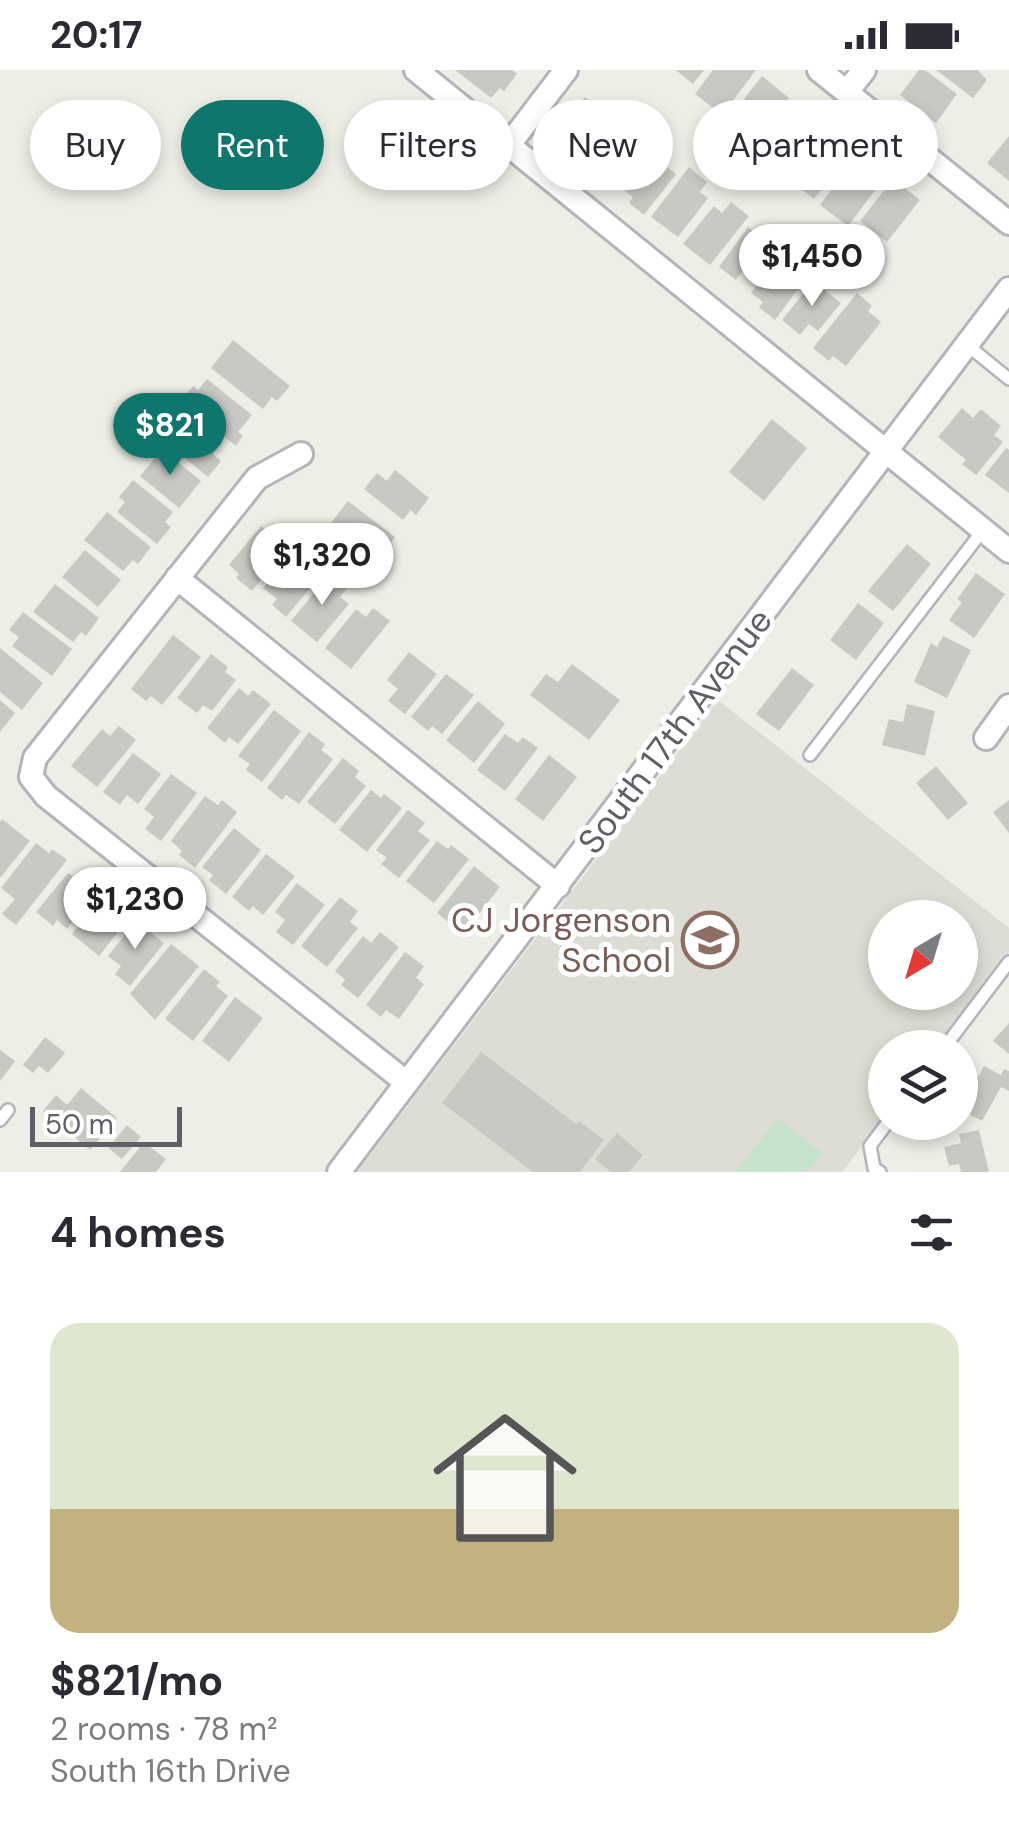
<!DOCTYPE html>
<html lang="en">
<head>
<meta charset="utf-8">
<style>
  :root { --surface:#fff; --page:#f2f2f3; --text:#2b2b33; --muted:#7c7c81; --accent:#0f766e }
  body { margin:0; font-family:"DM Sans",sans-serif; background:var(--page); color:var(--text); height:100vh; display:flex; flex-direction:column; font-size:38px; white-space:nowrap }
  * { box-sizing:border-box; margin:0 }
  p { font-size:32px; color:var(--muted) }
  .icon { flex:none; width:55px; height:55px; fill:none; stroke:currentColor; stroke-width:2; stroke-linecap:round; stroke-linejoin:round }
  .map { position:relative; height:1102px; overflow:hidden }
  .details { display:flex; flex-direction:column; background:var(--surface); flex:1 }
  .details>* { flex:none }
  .banner { position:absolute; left:30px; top:30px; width:950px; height:90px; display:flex; gap:20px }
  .needle { width:65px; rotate:218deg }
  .controls { position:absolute; left:868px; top:830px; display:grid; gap:20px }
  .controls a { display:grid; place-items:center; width:110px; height:110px; border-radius:50%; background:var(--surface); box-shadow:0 5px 15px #0003; font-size:50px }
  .scale { position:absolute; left:30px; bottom:25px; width:152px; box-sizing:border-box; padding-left:10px; border:5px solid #5e6065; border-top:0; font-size:28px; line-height:35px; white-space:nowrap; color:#5e6065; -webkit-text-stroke:8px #fff; paint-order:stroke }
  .price { position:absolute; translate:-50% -85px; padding:0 22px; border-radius:35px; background:#fff; color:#222; font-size:32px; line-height:65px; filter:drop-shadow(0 2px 5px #0008) }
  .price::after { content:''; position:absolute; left:50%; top:60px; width:30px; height:22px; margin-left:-15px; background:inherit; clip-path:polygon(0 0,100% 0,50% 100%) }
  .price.on { background:var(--accent); color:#fff }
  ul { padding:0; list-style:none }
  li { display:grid; align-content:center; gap:20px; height:530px; padding:0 50px }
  li span { display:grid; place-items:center; height:310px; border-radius:30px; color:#555 }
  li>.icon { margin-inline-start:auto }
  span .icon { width:180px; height:180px; fill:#fffc; stroke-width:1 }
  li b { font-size:42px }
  h2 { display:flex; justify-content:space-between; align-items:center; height:120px; padding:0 50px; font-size:42px }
  .tag { padding:0 35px; border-radius:45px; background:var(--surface); box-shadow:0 5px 15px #0003; font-size:35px; line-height:90px }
  .tag.on { background:var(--accent); color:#fff }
  .status { display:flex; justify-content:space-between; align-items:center; height:70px; padding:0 50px; background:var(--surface); direction:ltr }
  .status svg { height:28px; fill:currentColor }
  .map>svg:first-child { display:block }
</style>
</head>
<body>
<div class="status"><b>20:17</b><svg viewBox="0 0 49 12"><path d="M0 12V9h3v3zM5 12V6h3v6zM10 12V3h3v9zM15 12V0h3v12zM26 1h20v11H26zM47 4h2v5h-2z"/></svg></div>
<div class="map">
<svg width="1009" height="1102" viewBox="0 0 1009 1102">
  <rect width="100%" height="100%" fill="#eeeee7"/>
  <!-- education -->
  <path fill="#deddd5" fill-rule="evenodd" d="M718,630l291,228v24l-72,95 -52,1v68l-43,56h-485zM885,848h75v74h-75z"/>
  <!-- green -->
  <path fill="#c7e2ca" d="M778,1048l44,35 -15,19h-72z"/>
  <!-- building -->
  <path fill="#cac8c3" d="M455,0h57l5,4 -13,17 -4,-3 -9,10z
    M676,0h28l-11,14z
    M713,0h43l-34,45 -27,-21z
    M919,0h6l32,24 -21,29 -36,-28z
    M936,0h42l9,10 -14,18z
    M762,6l27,22 -27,35 -12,-10 -6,7 -15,-12z
    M585,27l27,21 -34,44 -16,-13 4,-5 -11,-8z
    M793,31l17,13 -6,7 11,8 -27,36 -9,-7 -8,9 -17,-13z
    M620,49l29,21 -33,43 -28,-22z
    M824,63l10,9 6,-7 16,12 -42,52 -18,-14 8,-10 -8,-7z
    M1009,66v45l-22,-18z
    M654,76l17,14 -5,6 10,8 -32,41 -15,-12 4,-6 -12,-9z
    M861,80l10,8 -4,5 18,14 -37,49 -28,-21z
    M689,97l18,15 -7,10 8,6 -30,39 -27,-20z
    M893,109l27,21 -33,42 -27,-21z
    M731,132l18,14 -39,49 -27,-21 31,-38 8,7z
    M748,157l28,22 -22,30 -11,-9 -7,10 -17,-13z
    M781,183l28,21 -34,46 -16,-13 4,-5 -12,-9z
    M813,211l28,22 -23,28 -9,-7 -9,11 -18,-15z
    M857,223l15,13 -4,5 13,11 -35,44 -13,-10 -4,5 -16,-13z
    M233,270l57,46 -13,15 -5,-4 -9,12 -52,-41z
    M207,309l45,36 -14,17 5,4 -7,10 -56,-44 13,-16 5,4z
    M962,338l11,10 8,-9 20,17 -7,9 9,7 -27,33 -14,-11 4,-4 -28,-23z
    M183,342l38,32 -8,10 8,7 -13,16 -47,-38z
    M772,349l35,29 -43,53 -35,-29z
    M1006,378l3,2v43l-24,-18z
    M162,379l39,32 -22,27 -39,-32z
    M395,400l34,28 -13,17 -5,-5 -8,10 -39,-31 13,-16 10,8z
    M133,410l40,32 -8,10 6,5 -14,17 -40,-32 8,-10 -6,-5z
    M348,431l47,36 -21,28 -47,-37z
    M107,442l44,35 -13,17 -5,-4 -10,11 -39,-31z
    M261,456l26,22 -35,43 -16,-13 3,-4 -10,-9z
    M907,474l24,20 -38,47 -25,-20z
    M85,480l36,30 -23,27 -36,-30z
    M292,483l28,23 -34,41 -14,-12 5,-6 -14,-11z
    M331,502l17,15 -8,10 9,7 -32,38 -26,-21z
    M976,503l29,21 -31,44 -25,-18 13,-18 -5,-3z
    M55,514l44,34 -13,18 -5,-4 -8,10 -40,-30z
    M858,533l26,20 -28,37 -26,-20z
    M373,538l17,13 -39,48 -26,-21 31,-39 10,8z
    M23,542l49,37 -20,27 -40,-30 7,-9 -10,-7z
    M173,565l28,22 -39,48 -11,-9 -5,5 -15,-12z
    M943,566l28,14 -24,48 -33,-16 17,-39 6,4z
    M0,578l43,35 -21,27 -22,-18z
    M409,582l28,22 -32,40 -17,-13 10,-12 -11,-9z
    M211,584l17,13 -3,5 11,8 -24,31 -9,-6 -6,8 -20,-15z
    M572,594l48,36 -31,40 -59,-45 16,-21 12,8z
    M792,598l22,17 -35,46 -23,-17z
    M446,604l28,21 -32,39 -10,-8 -4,5 -17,-14z
    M239,618l9,8 5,-6 18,14 -33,40 -9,-7 -4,6 -18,-15z
    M0,630l15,13 -15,19z
    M478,631l27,23 -31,39 -28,-23z
    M907,634l28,7 -10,45 -43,-11 7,-26 14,3z
    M274,640l27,21 -39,51 -16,-12 4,-6 -12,-8z
    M119,656l17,14 -39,47 -26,-21 31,-37 8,7z
    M309,662l16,12 -4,6 12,9 -34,45 -13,-9 -4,5 -15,-12z
    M505,664l13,9 5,-6 15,11 -33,43 -28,-21z
    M133,683l28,21 -23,30 -11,-9 -7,10 -17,-13z
    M549,685l28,22 -34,44 -28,-22z
    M343,688l16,13 -4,6 11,9 -31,38 -28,-22z
    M936,696l32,37 -20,17 -32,-37z
    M171,704l26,19 -36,48 -16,-12 9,-12 -10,-8z
    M371,720l10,8 3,-4 18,14 -35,44 -28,-22z
    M205,726l13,9 4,-5 15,12 -42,56 -16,-13 3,-4 -11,-10z
    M1009,730v33l-16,-21z
    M408,740l17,13 -7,8 12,9 -31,38 -18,-14 6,-6 -11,-8z
    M2,749l28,22 -30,37v-56z
    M234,758l27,22 -35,44 -17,-14 4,-5 -11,-8z
    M437,771l11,8 3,-4 18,14 -35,44 -28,-22z
    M36,773l13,10 3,-4 15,11 -51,65 -14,-11 13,-15 -14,-11z
    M266,784l29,22 -32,39 -10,-9 -4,5 -17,-14z
    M474,796l26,21 -37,47 -26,-21z
    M68,803l10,7 6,-7 17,13 -34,43 -10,-9 -4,6 -17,-14z
    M297,813l28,22 -32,40 -17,-13 9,-12 -10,-8z
    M105,823l27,21 -33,42 -27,-22z
    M340,827l18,14 -8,11 8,6 -31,39 -26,-21z
    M136,851l28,22 -34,43 -15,-12 6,-8 -13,-10z
    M380,862l19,15 -41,51 -17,-13 4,-5 -10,-9 28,-35 8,7z
    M171,874l28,22 -44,54 -25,-26z
    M405,882l19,14 -8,12 8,6 -25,35 -13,-9 -5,7 -15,-12z
    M204,899l16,13 -4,4 12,10 -35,45 -28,-22z
    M235,927l28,21 -34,44 -27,-21z
    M1009,953v31l-16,-13z
    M45,967l20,16 -17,20 -9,-7 -6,7 -10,-8z
    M0,980l15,11 -15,20z
    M481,982l95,72 3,-3 25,19 -24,32h-47l-91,-69z
    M984,996l17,9 3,-6 5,2v20l-8,-4 -19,34 -22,-12 7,-17 -7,-4v-12l5,-8 14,8z
    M81,1018l36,30 -27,32 -47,-39 13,-16 11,10z
    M127,1055l14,12 -19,22 -14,-11z
    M979,1060l10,42h-28l-2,-8 -10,2 -5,-19 17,-4 -2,-9z
    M617,1063l26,22 -14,17h-18l-16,-13z
    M144,1072l22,17 -10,13h-36z"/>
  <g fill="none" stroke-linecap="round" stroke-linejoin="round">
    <!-- lane casing -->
    <g stroke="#b4b5b9" stroke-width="16">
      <path id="lane" d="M967,275l42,34
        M810,685l173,-225
        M944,978l65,-86
        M0,1050l8,-10
        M880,1102l-6,-4 -4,-22 18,-24"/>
    </g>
    <!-- street casing -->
    <g stroke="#b4b5b9" stroke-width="28">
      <path id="street" d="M416,0l593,481
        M819,0l190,153
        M847,22l17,-22
        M508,76l58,-76
        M301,384l-44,24 -222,280 -4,19 15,19 361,287
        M177,508l381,308
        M986,668l23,-32
        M339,1102l670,-883"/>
    </g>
    <!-- lane -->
    <use href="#lane" stroke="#fff" stroke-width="11"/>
    <!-- street -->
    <use href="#street" stroke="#fff" stroke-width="22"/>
  </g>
  <!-- icons -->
  <defs>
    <g id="school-ring" transform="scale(2.875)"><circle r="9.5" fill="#fff" stroke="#8d6e63" stroke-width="1.5"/><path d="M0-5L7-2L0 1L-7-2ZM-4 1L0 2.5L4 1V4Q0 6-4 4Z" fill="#8d6e63"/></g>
  </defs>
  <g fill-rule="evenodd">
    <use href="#school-ring" x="710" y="870"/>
  </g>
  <g text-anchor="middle" stroke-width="10" stroke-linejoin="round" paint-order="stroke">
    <!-- street labels -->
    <g font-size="35" fill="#5e6065" stroke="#fff">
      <text transform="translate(675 661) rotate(-53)" y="12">South 17th Avenue</text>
    </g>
    <!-- education labels -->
    <g font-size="35" fill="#785e54" stroke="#fff" text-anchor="end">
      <text x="671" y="862">CJ Jorgenson<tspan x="671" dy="40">School</tspan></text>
    </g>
  </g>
</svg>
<div class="controls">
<a><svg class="needle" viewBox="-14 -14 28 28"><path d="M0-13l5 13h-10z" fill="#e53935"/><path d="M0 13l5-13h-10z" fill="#7c7c81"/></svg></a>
<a><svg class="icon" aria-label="layers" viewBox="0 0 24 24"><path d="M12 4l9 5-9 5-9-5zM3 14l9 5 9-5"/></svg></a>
</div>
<div class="scale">50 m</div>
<b class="price" style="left:812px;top:239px">$1,450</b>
<b class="price on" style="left:170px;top:408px">$821</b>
<b class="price" style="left:322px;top:538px">$1,320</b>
<b class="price" style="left:135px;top:882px">$1,230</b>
<div class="banner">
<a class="tag">Buy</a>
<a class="tag on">Rent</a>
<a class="tag">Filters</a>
<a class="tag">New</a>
<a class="tag">Apartment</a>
</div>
</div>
<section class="details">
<h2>4 homes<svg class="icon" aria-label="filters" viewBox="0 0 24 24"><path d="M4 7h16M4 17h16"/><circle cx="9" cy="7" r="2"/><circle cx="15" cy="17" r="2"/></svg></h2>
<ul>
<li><span style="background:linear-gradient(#dfe7d0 60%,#c2b280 0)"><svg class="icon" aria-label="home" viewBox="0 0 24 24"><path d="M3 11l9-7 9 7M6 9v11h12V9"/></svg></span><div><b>$821/mo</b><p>2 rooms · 78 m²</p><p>South 16th Drive</p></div></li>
</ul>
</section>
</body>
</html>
